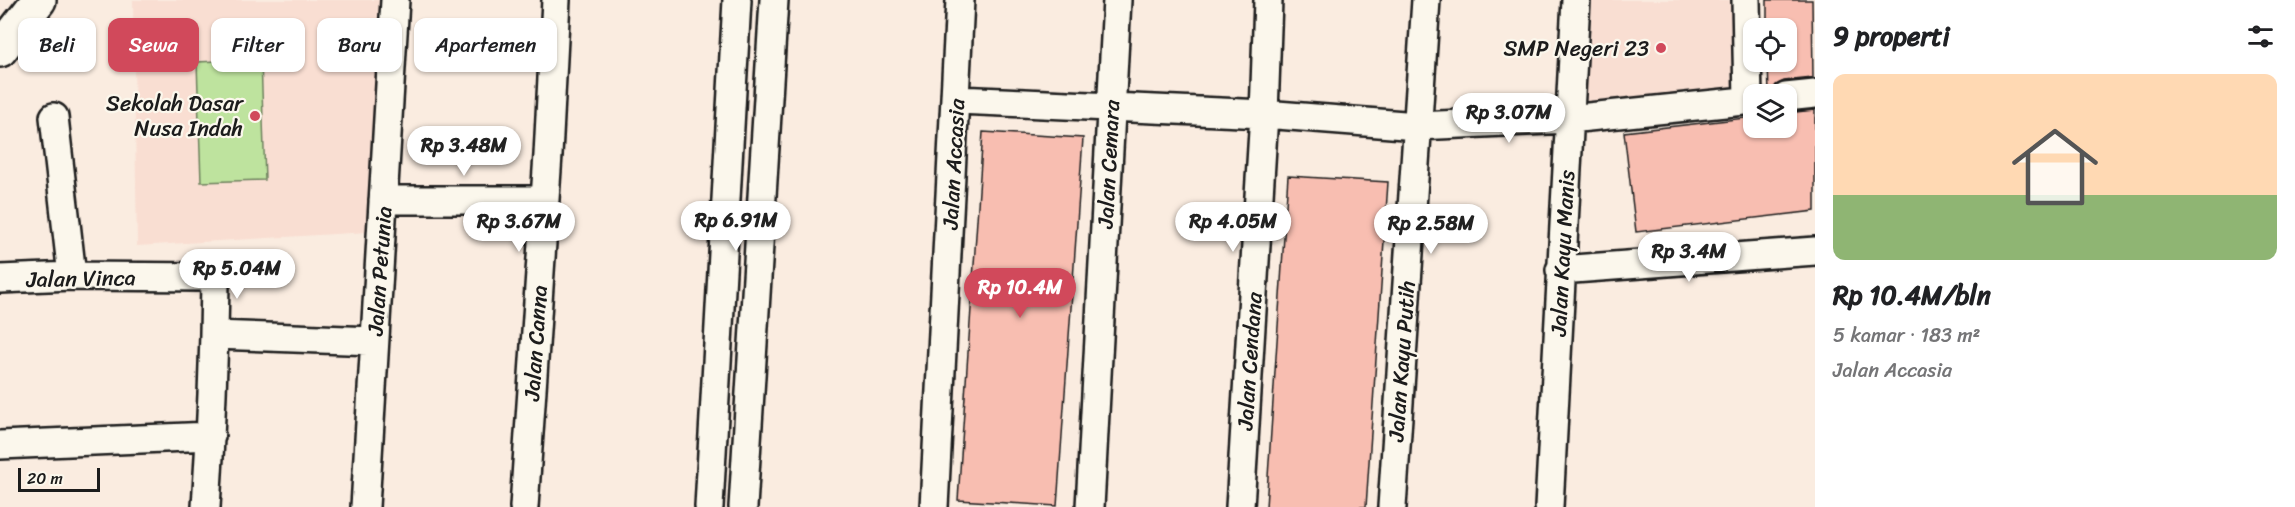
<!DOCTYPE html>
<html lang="id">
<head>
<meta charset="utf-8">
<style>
  :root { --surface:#fff; --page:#f6f6f6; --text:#202124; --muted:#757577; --accent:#d1495b }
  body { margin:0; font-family:Sriracha,sans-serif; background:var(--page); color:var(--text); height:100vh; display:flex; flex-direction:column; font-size:22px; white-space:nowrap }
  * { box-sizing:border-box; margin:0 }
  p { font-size:20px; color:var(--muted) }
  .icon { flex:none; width:33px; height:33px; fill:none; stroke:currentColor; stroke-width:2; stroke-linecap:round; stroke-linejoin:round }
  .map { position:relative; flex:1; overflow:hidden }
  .details { display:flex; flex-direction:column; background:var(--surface); width:480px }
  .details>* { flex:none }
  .guide { position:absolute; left:18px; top:18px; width:570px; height:54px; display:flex; gap:12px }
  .controls { position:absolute; left:1743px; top:18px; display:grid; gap:12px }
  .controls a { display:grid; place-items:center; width:54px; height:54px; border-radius:12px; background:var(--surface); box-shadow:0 2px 4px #0004; font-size:30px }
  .scale { position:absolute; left:18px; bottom:15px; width:82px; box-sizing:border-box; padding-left:6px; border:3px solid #1c1c1c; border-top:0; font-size:16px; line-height:21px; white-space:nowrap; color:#1c1c1c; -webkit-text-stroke:4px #fbf7ec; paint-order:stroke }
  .price { position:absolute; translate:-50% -51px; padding:0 14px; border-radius:21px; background:#fff; color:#222; font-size:20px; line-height:39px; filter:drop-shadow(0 2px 3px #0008) }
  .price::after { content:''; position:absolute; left:50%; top:36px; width:18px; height:14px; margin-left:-9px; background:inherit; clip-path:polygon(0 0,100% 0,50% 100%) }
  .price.on { background:var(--accent); color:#fff }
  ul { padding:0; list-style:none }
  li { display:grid; align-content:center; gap:12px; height:318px; padding:0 18px }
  li span { display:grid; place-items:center; height:186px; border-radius:12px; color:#555 }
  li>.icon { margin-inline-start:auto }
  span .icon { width:108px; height:108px; fill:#fffc; stroke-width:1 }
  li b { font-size:26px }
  h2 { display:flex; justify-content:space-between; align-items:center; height:72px; padding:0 18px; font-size:26px }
  .chip { padding:0 21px; border-radius:12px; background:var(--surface); box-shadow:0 2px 4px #0004; font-size:21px; line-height:54px }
  .chip.on { background:var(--accent); color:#fff }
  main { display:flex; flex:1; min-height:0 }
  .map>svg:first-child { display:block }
</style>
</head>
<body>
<main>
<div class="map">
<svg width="1815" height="507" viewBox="0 0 1815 507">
  <rect width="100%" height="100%" fill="#faece0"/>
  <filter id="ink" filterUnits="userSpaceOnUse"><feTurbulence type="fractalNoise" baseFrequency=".0167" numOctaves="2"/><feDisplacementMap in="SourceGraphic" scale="12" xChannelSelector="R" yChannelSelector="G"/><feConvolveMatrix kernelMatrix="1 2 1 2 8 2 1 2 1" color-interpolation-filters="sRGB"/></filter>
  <g filter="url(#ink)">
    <!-- built -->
    <path fill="#f9ded2" d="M133,0h248l-13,232 -231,14z
      M1585,0h153l2,96 -161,16z"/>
    <!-- green -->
    <path fill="#bee39e" stroke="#6d805d" stroke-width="1.5" d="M261,59l4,121 -64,2 -4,-120z"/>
    <!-- building -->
    <path fill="#f8beb1" stroke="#1c1c1c" stroke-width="1.5" d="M1767,0h45l1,78 -29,3 -8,4 -5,9h-2l-1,-32h18v-34h-19z
      M1815,110v101l-179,21 -12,-100 130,-15v11h32v-15z
      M983,132l100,6 -26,368 -99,-6z
      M1288,176l100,6 -22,325h-100z"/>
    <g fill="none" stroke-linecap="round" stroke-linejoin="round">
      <!-- minor casing -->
      <g stroke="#1c1c1c" stroke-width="32">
        <path id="minor" d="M1746,0l2,100
          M1786,97l29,-3
          M957,100l307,14 153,12 152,-7 185,-19
          M54,117l18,159
          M383,200h162
          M1560,270l255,-19
          M0,279l72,-3 140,1 3,6c-1,75 -4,149 -9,224
          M214,335l160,6
          M0,445l211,-9
          M365,507l30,-507
          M524,507l24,-352 8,-155
          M709,507l28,-507
          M743,507l31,-507
          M934,507l26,-507
          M1090,507l27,-507
          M1240,507l24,-393 4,-114
          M1392,507l34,-507
          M1549,507l27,-507"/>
      </g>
      <!-- highway casing -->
      <g stroke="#1c1c1c" stroke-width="38">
        <path id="highway" d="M0,50l39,-50"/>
      </g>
      <!-- minor -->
      <use href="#minor" stroke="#fbf7ec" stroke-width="27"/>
      <!-- highway -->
      <use href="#highway" stroke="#fbf7ec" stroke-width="33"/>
    </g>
  </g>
  <!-- markers -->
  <g fill="#d1495b" stroke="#fbf7ec" stroke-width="2">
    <circle cx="1661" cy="48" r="6"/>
    <circle cx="255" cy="116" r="6"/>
  </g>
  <g text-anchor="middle" stroke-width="4.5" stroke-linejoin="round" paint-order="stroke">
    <!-- poi labels -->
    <g font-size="22" fill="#1c1c1c" stroke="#fbf7ec" text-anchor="end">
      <text x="1649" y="56">SMP Negeri 23</text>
      <text x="243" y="111">Sekolah Dasar<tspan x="243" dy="25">Nusa Indah</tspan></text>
    </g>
    <!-- street labels -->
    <g font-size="22" fill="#1c1c1c" stroke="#fbf7ec">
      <text transform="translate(953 164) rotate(-87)" y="8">Jalan Accasia</text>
      <text transform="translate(1108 164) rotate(-87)" y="8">Jalan Cemara</text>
      <text transform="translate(1562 253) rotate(-87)" y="8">Jalan Kayu Manis</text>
      <text transform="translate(379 271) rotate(-86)" y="8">Jalan Petunia</text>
      <text transform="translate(81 278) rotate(-1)" y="8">Jalan Vinca</text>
      <text transform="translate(535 343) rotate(-86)" y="8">Jalan Canna</text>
      <text transform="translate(1249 361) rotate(-86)" y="8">Jalan Cendana</text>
      <text transform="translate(1401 361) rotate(-86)" y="8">Jalan Kayu Putih</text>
    </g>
  </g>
</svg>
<div class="controls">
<a><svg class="icon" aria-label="locate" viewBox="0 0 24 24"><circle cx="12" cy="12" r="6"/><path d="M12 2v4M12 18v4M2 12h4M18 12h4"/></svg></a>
<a><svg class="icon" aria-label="layers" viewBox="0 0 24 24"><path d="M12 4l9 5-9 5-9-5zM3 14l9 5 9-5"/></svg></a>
</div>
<div class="scale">20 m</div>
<b class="price" style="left:1509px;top:144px">Rp 3.07M</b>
<b class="price" style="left:464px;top:177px">Rp 3.48M</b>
<b class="price" style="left:736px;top:252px">Rp 6.91M</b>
<b class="price" style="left:519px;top:253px">Rp 3.67M</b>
<b class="price" style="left:1233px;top:253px">Rp 4.05M</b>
<b class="price" style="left:1431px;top:255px">Rp 2.58M</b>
<b class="price" style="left:1689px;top:283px">Rp 3.4M</b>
<b class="price" style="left:237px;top:300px">Rp 5.04M</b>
<b class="price on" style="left:1020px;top:319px">Rp 10.4M</b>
<div class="guide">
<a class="chip">Beli</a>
<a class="chip on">Sewa</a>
<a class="chip">Filter</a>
<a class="chip">Baru</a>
<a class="chip">Apartemen</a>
</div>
</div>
<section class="details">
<h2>9 properti<svg class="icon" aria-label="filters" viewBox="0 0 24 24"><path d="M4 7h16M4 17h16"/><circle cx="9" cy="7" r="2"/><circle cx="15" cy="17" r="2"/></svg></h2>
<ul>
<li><span style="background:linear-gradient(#ffd9b3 65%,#8fb573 0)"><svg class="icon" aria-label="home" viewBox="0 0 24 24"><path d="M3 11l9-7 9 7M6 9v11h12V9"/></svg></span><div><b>Rp 10.4M/bln</b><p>5 kamar · 183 m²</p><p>Jalan Accasia</p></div></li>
</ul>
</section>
</main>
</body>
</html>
